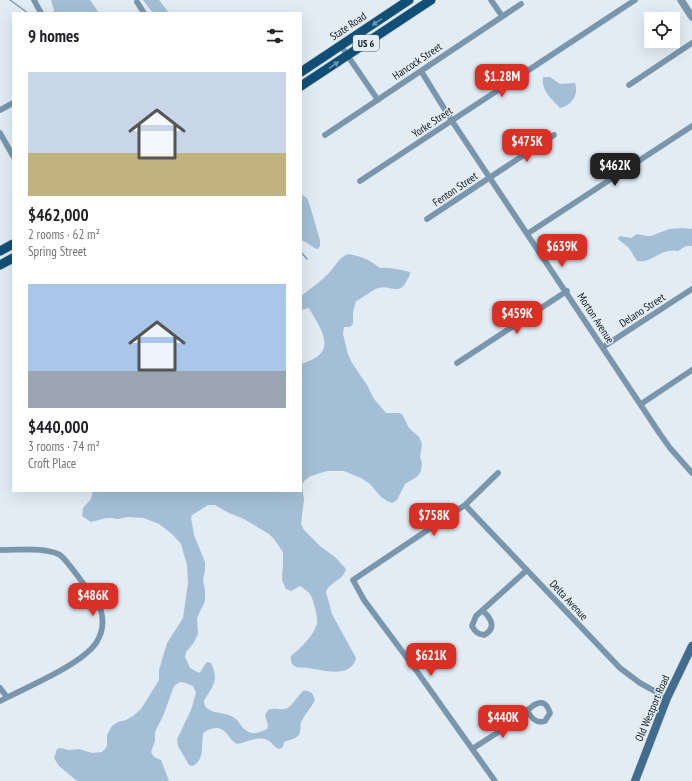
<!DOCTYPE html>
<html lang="en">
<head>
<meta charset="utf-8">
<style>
  :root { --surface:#fff; --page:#f2f2f2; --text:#202124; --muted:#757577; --accent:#d93025 }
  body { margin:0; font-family:"PT Sans Narrow",sans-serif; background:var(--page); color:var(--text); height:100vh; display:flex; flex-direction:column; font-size:15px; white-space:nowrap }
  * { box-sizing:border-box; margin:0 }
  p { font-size:13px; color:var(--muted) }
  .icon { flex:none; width:22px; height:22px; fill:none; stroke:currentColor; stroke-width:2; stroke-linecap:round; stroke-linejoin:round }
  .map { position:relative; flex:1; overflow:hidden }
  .drawer { position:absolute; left:12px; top:12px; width:290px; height:480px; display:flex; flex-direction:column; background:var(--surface); border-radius:0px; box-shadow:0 4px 16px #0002 }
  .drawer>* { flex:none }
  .buttons { position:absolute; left:644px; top:12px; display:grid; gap:8px }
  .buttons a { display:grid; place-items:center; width:36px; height:36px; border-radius:0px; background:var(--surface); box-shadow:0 4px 16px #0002; font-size:20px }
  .price { position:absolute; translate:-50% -34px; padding:0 9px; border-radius:8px; background:var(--accent); color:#fff; font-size:13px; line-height:26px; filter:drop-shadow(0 1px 2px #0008) }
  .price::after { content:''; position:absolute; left:50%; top:24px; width:12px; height:9px; margin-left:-6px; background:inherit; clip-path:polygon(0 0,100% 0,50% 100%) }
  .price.on { background:#222; color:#fff }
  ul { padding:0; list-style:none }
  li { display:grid; align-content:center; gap:8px; height:212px; padding:0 16px }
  li span { display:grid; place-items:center; height:124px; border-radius:0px; color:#555 }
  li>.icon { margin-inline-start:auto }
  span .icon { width:72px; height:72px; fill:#fffc; stroke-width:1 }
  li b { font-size:17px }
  h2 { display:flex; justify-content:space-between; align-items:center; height:48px; padding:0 16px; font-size:17px }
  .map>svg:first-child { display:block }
</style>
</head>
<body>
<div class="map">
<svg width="692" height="781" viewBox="0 0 692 781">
  <rect width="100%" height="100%" fill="#e1ecf5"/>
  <!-- green -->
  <path fill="#a4bfd5" d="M51,0h39l9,13h-46l1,-3z
    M143,0h16l10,13h-16z
    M543,77h7l10,7 15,-1c4,12 -3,22 -15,25 -9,-9 -19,-18 -17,-31z
    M301,194l6,4 3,8 10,34v6l-2,3c-6,-1 -10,-7 -17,-9z
    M682,228l10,1v17h-6l-8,5c-17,-4 -26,13 -41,10l-8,-13 -11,-9v-1l2,-2 11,2 6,-4 10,2h4l18,-7z
    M348,254c13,2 22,6 32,14 11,-1 20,2 30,4 0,3 -1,5 -3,8 -7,17 -18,4 -29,8 -6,2 -15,10 -22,13l-3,11v12l-3,3h-6l-1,7 5,20 4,9 15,22 7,14 12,14h12l4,1 7,14 10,9 3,7 -2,13 2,6 -1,8 -3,5 -13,8 -8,16 -5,3 -5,-2 -6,-4 -11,-13 -9,-6 -17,-7h-17l-16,5 -7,5 -2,4 2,14 -3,25 3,6 16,16 15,11 11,12c-3,12 -17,13 -20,23l6,22 24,44c-5,21 -33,12 -48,10 -3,-1 -9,0 -12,-1 -5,-3 -6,-7 -5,-11 10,-8 22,-20 26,-32 1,-5 -1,-11 -2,-16 -3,-12 -4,-15 -15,-22l-9,5 -5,-2 -4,-9 1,-16v-12l-9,-13 -5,-5 -25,-15 -15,-6 -14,-8h-7l-16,10 -1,3 3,17 11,27v9l-2,9 2,11v10l-8,17 1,16 -5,10 -7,8 -1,5 5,11 9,5c4,-3 4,-7 8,-11l4,1c6,13 5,19 -3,31 -1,3 -4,5 -4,8 1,12 20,10 27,14 8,3 10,13 18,16 5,3 14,-1 18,-3l1,-3 -3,-11 3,-5c8,-3 10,0 16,-1 7,0 14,-14 19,-18 8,-1 10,3 12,9 -4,8 -10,14 -14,22 -1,4 0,10 -2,13 -3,4 -11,5 -15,7l-1,5 -4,2c-5,-2 -7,-6 -10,-8 -10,-6 -22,1 -32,3 -10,-6 -12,-20 -26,-15 -3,1 -6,2 -8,5 -2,12 2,27 -11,32l-3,-1 -11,-19 -1,-7 14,-29 5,-17 -3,-7 -7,-3 -6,-1 -6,4 -11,30 -8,16v9l-4,11 3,5 7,3 8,21h-92l-18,-15 -5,-8 3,-9 3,-1 9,2 10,-1 13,4 10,-1 3,-3 2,-3v-11l5,-9 6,-4 8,-2 7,-4 8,-7 18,-29v-10l8,-27 16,-25 5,-35 -1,-18 -6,-21 -9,-10 -13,-10 -15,-6 -16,-1 -10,2 -6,-1h-6l-15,4 -9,-6 1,-8 8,-9 2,-8h208v-127c5,-2 12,-4 17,-8 16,-13 -2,-34 -9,-48l-8,2v-14c9,-7 19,-14 27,-22 7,-7 10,-16 20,-20z"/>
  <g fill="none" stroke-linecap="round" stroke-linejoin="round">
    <!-- stream -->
    <path stroke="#829eb4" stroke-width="1.5" d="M10,0l18,13
      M301,252l6,7"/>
    <!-- minor casing -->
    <g stroke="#c0cad2" stroke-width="6">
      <path id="minor" d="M34,0l7,13
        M491,0l11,16
        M137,2l7,11
        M341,46l37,54
        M421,71l31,50 208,313 10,14 22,25
        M629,85l63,-42
        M0,110l13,-7
        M0,133l13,23
        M325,135l196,-131
        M360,181l275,-181
        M427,219l127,-84
        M527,234l165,-108
        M603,347l89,-58
        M457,363l110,-72
        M641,404l51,-34
        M465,505l155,163 20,15 27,15
        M0,550c17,0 46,-3 60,5 6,4 40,50 41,56 3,11 1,23 -5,32 -15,22 -71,45 -96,58
        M483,611c8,7 14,17 1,24 -6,-1 -9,-3 -12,-9l4,-10 51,-46
        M0,688l7,9
        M472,749l28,-18 34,-26c9,-5 13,-1 16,8l-5,8c-9,3 -14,-3 -18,-11
        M495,781l-79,-111 -52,-70 -11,-20 112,-75 33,-32"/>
    </g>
    <!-- tertiary casing -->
    <g stroke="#c0cad2" stroke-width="8">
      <path id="tertiary" d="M681,0l11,17"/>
    </g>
    <!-- secondary casing -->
    <g stroke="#c0cad2" stroke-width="9">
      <path id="secondary" d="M635,781l32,-83 25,-52"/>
    </g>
    <!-- primary casing -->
    <g stroke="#c0cad2" stroke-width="10">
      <path id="primary" d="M301,72l108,-72
        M301,86l130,-86
        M0,251l13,-7
        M0,265l13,-7"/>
    </g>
    <!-- minor -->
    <use href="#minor" stroke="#7996ad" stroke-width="5.5"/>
    <!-- tertiary -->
    <use href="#tertiary" stroke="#7996ad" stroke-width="7"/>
    <!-- secondary -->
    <use href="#secondary" stroke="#416c8e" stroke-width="8"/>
    <!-- primary -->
    <use href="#primary" stroke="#114f77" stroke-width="9"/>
  </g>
  <!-- one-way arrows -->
  <defs><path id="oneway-solid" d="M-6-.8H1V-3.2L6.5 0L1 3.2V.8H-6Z"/></defs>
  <g fill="#6f96b0">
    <use href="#oneway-solid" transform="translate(377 22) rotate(146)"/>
    <use href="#oneway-solid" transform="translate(334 65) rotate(-34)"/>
  </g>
  <g text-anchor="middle" stroke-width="3" stroke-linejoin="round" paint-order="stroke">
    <!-- shield labels -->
    <rect fill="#e1ecf5" stroke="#52585c" stroke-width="1" x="353" y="35" width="26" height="16" rx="3"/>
    <g font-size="10" font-weight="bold" fill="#14181b">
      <text x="366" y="47">US 6</text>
    </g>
    <!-- street labels -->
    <g font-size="11" fill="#14181b" stroke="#e1ecf5">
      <text transform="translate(348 26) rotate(-34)" y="4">State Road</text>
      <text transform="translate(417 61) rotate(-34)" y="4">Hancock Street</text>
      <text transform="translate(432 122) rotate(-34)" y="4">Yorke Street</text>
      <text transform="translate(455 189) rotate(-34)" y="4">Fenton Street</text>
      <text transform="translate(642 310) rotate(-33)" y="4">Delano Street</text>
      <text transform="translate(596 318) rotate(57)" y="4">Morton Avenue</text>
      <text transform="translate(569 600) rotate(47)" y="4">Delta Avenue</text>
      <text transform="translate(652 708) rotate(-67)" y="4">Old Westport Road</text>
    </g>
  </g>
</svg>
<div class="buttons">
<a><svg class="icon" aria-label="locate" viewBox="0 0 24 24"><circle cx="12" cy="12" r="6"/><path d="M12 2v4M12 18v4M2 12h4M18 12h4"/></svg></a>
</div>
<b class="price" style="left:502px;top:98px">$1.28M</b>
<b class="price" style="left:527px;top:163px">$475K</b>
<b class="price on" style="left:615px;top:187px">$462K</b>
<b class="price" style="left:562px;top:268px">$639K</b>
<b class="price" style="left:517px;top:335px">$459K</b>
<b class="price" style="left:434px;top:537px">$758K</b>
<b class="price" style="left:93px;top:617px">$486K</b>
<b class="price" style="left:431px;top:677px">$621K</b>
<b class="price" style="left:503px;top:739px">$440K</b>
<section class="drawer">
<h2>9 homes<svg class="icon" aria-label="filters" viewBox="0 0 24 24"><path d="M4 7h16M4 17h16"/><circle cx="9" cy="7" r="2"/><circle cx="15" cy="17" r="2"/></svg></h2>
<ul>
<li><span style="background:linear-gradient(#c9d6e8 65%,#c2b280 0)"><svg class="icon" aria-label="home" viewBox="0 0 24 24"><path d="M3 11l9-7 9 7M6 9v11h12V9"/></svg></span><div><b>$462,000</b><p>2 rooms · 62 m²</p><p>Spring Street</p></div></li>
<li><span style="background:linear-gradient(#a9c7e8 70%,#9aa5b1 0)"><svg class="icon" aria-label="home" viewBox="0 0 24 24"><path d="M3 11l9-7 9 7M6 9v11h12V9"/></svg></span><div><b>$440,000</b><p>3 rooms · 74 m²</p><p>Croft Place</p></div></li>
</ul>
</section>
</div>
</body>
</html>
